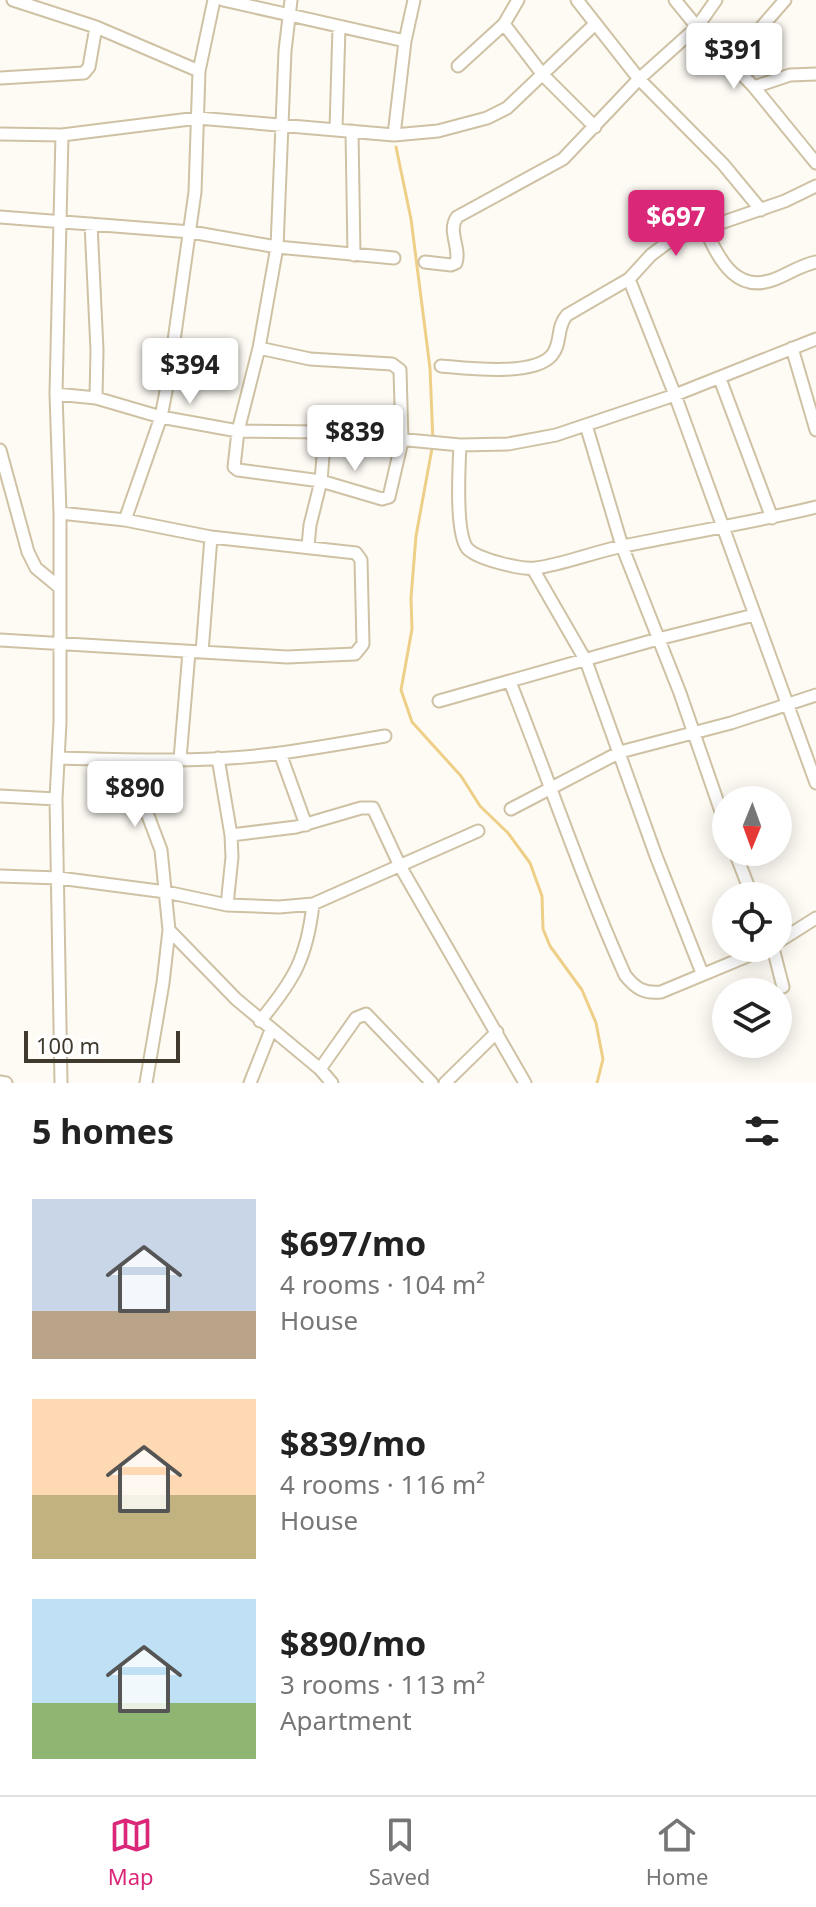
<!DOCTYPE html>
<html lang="en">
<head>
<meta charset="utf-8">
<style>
  :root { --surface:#fff; --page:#f6f6f6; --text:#222; --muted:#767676; --line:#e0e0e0; --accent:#db2777 }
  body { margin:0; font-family:"Noto Sans",sans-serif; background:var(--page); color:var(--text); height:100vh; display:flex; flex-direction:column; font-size:30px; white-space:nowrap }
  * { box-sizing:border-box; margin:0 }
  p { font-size:26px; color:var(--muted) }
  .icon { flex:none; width:44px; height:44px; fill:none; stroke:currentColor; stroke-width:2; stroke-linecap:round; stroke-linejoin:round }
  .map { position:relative; height:1083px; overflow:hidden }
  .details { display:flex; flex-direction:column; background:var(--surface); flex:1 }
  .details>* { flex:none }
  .needle { width:52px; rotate:181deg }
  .controls { position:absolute; left:712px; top:786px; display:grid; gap:16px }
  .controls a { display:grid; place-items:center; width:80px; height:80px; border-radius:50%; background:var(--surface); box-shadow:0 4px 20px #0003; font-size:40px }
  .scale { position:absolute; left:24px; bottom:20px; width:156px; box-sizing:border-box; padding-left:8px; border:4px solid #403a2e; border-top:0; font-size:22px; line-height:28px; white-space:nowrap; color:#403a2e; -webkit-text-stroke:6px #fff; paint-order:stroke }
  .price { position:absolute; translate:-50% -68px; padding:0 18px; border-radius:8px; background:#fff; color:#222; font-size:26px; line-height:52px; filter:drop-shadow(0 2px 4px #0008) }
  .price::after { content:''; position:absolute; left:50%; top:48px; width:24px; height:18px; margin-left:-12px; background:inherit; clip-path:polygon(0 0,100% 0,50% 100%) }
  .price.on { background:var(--accent); color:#fff }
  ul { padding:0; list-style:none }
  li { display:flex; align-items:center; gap:24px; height:200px; padding:0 32px }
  li span { display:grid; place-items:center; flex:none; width:224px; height:160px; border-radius:0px; color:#555 }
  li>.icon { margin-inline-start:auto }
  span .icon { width:96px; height:96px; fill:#fffc; stroke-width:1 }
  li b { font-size:34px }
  h2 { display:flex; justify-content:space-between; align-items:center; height:96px; padding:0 32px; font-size:34px }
  .dock { display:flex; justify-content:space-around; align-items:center; height:112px; border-top:2px solid var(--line); background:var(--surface); font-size:22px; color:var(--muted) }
  .dock a { display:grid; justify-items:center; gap:4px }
  .dock .on { color:var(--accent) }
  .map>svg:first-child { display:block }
</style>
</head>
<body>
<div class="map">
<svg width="816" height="1083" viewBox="0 0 816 1083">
  <rect width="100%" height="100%" fill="#fefbf5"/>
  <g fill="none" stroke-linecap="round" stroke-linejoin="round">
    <!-- stream -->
    <path stroke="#eecf87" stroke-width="3" d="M396,147l15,72 19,149 3,75 -17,93 -5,62 1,31 -11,61 11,32 49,54 19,30 28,27 22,30 12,33 1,33 7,17 32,44 14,33 7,36 -6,24"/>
    <!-- street casing -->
    <g stroke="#cfc2a4" stroke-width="15">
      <path id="street" d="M13,0l83,27 103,44
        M223,0l182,41
        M577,0l62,79 84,85 38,46
        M675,0l22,27 57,60 62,76
        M504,24l39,51 52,52
        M730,63l55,-63
        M458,66l46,-42 14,-24
        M0,78l84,-5 5,-6 7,-40
        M754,87l36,-12 26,-1
        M336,129l3,-102
        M352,131l2,124
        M0,134l62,1 136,-17 196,17 44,-4 49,-13 20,-10 88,-84
        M394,135l11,-94 9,-41
        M0,217l191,15 86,15 117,11
        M91,224l6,126 -1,48
        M705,229c15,33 33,68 75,48 13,-6 22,-12 36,-15
        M425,262l26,3 5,-2c5,-15 -9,-32 1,-46l106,-58 76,-80 58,-52 19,-27
        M629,279l46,116 141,388
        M259,348l51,11 82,5 8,6 2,71 -13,56 -7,2 -61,-18 -83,-11 -4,-3 4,-36 21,-83 18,-101 8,-196 6,-51
        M792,348l24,82
        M441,366c25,2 93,11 111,-11 10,-12 4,-28 15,-40l62,-36 22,-24 20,-15 114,-39 31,-15
        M720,379l52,139
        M56,394l40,4 65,19 77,14 87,1 135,13 48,-1 48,-9 119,-40 141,-56
        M586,425l36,121 58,147 46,133
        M460,445c-1,22 -5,86 7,103 9,11 55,22 69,20 28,-4 55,-15 83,-21 66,-14 132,-24 197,-40
        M0,450l28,102 8,16 23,19
        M125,520l36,-103 8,-41 26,-184 4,-121 15,-71
        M308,546l2,-21 11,-44 4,-49
        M533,569l53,92 70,195 46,117
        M0,640l287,17 68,-3 8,-10 -2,-84 -5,-7 -145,-16 -86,-17 -65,-7
        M202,652l9,-115
        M510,682c39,98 72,197 115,293 10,13 19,19 36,17l106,-44
        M439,701l219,-62 96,-24
        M280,753l26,72
        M59,758c74,2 149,5 222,-5 35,-5 70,-11 104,-17
        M218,758l13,77 1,22 -5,48
        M180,759l9,-107
        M127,760l34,90 8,80 67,69 84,70 12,14
        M0,796l56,3
        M511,809l109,-57 111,-29 85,-28
        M231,835l65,-8 65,-19h12l27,58 125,217
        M735,852l17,44
        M0,876l59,2 107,14 61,13 52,2 34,-3 165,-73
        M778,942l38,-24
        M773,948l10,39
        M260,1021c34,-41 47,-63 53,-117
        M320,1069l36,-51 10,-4 66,69
        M0,1082l6,1
        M61,1083l-5,-284 4,-77v-209l-4,-119 6,-259
        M146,1083l17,-100 6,-53
        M250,1083l21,-53
        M445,1083l52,-51"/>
    </g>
    <!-- street -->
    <use href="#street" stroke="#fff" stroke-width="11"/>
  </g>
</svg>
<div class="controls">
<a><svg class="needle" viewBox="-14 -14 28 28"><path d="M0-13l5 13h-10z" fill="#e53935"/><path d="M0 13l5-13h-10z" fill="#767676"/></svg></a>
<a><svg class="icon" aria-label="locate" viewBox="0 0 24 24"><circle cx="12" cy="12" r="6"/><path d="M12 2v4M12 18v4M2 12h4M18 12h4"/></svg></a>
<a><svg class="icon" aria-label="layers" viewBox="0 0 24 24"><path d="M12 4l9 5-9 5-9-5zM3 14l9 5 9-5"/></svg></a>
</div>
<div class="scale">100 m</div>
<b class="price" style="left:734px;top:91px">$391</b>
<b class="price on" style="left:676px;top:258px">$697</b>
<b class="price" style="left:190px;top:406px">$394</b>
<b class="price" style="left:355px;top:473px">$839</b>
<b class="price" style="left:135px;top:829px">$890</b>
</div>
<section class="details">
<h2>5 homes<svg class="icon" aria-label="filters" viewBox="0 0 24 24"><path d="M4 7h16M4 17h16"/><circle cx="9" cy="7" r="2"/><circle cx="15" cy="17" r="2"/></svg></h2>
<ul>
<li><span style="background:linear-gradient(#c9d6e8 70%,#b9a48a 0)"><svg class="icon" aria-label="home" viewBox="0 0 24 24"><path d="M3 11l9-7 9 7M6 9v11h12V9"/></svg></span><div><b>$697/mo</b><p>4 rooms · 104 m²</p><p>House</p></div></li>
<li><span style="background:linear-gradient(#ffd9b3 60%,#c2b280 0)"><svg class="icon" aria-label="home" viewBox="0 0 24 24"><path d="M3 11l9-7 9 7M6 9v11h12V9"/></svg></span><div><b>$839/mo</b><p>4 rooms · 116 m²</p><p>House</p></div></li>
<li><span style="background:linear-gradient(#bfe0f5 65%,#8fb573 0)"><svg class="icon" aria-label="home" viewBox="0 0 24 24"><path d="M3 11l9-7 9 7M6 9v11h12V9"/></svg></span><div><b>$890/mo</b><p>3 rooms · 113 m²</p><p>Apartment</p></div></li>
</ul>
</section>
<nav class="dock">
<a class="on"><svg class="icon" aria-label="map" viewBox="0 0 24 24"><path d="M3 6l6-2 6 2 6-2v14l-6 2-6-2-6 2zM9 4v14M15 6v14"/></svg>Map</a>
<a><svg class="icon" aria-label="saved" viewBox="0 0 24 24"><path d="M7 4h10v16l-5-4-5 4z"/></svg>Saved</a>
<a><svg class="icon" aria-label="home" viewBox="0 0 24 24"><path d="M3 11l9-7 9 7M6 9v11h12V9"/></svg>Home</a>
</nav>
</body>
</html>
